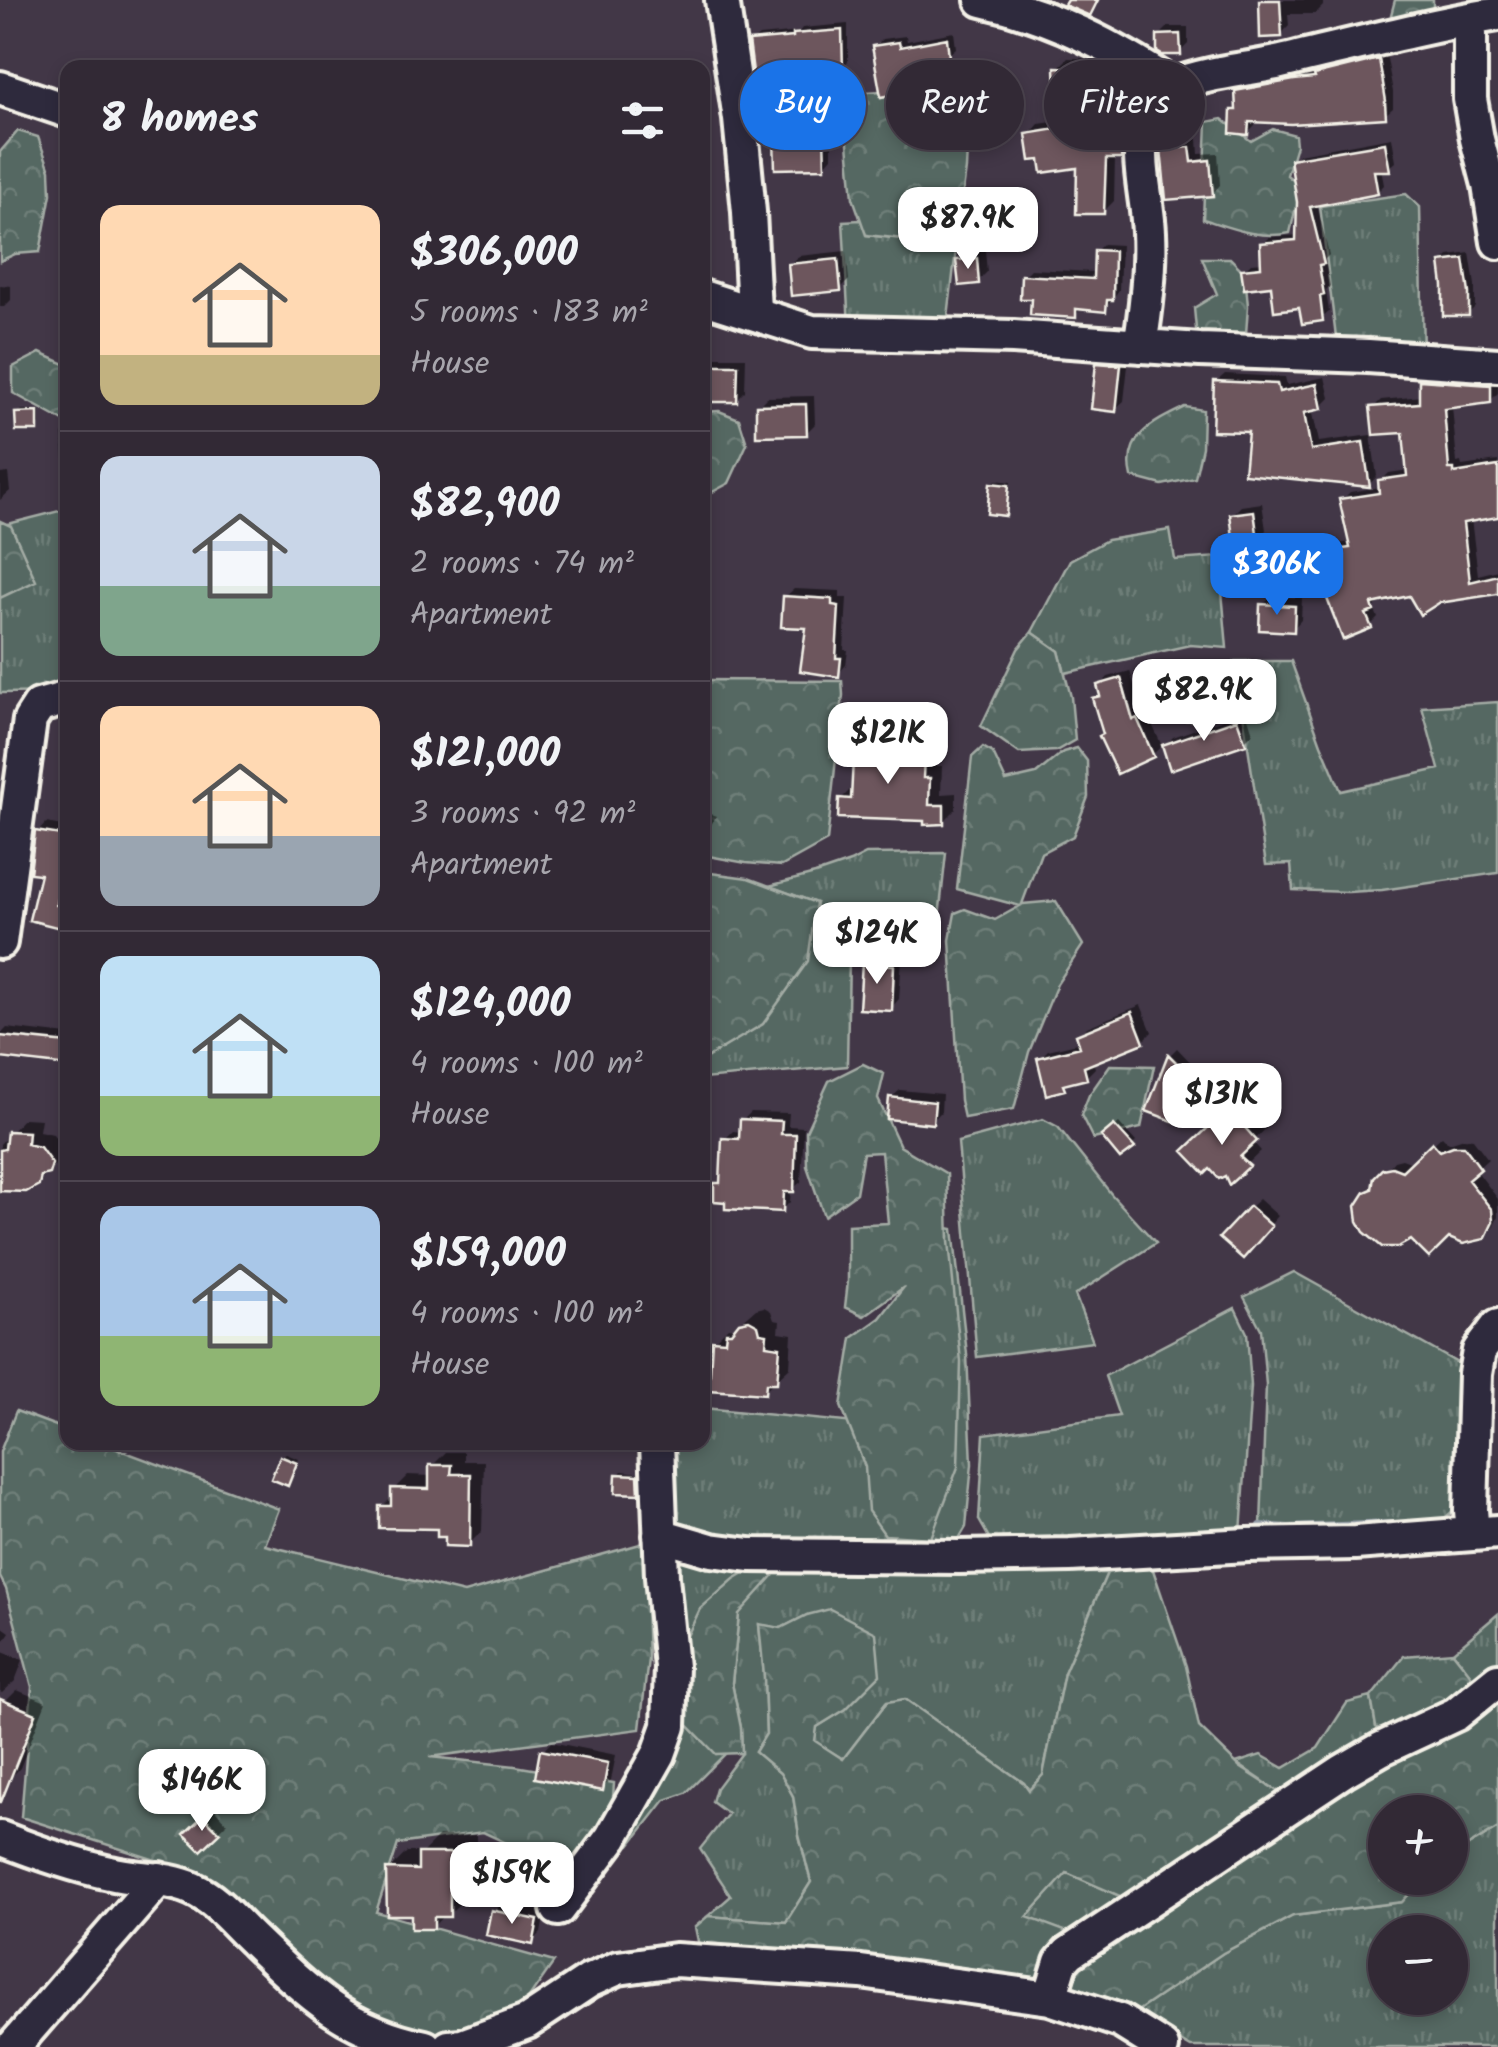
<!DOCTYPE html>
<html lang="en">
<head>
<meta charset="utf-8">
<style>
  :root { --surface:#322935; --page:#3d3541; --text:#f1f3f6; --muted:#a8a6ad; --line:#4d4550; --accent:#1a73e8 }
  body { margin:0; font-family:Kalam,sans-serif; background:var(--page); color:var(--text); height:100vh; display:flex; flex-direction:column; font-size:38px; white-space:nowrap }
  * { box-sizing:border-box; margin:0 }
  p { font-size:32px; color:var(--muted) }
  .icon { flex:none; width:55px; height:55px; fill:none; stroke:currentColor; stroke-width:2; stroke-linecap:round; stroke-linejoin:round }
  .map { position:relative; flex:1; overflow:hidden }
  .sheet { position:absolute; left:60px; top:60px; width:650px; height:1390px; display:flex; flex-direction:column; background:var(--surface); border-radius:20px; box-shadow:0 5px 15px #0003,0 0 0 2px var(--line) }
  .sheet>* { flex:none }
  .guide { position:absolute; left:740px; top:60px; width:608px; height:90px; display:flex; gap:20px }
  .fabs { position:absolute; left:1368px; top:1795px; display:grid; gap:20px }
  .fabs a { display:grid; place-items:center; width:100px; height:100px; border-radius:50%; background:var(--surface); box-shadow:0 5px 15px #0003,0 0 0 2px var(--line); font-size:50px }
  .price { position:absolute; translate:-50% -85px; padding:0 22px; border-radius:20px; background:#fff; color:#222; font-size:32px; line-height:65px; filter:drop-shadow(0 2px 5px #0008) }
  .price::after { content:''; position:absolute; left:50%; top:60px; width:30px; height:22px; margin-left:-15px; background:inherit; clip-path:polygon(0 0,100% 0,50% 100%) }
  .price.selected { background:var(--accent); color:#fff }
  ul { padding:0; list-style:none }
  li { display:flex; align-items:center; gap:30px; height:250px; padding:0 40px }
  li+li { border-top:2px solid var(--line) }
  li span { display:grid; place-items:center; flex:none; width:280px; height:200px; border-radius:20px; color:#555 }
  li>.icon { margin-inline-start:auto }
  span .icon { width:120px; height:120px; fill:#fffc; stroke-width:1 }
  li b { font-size:42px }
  h2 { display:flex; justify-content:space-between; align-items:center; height:120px; padding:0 40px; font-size:42px }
  .pill { padding:0 35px; border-radius:45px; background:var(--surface); box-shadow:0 5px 15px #0003,0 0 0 2px var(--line); font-size:35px; line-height:90px }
  .pill.selected { background:var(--accent); color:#fff }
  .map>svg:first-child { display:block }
</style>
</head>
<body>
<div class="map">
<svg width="1498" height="2047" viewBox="0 0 1498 2047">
  <defs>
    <pattern id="grass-tufts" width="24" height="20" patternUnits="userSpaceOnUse" patternTransform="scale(2.5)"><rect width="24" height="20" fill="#556862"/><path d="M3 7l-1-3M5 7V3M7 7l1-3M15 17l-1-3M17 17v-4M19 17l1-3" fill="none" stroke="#6e7e78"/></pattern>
    <pattern id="forest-crowns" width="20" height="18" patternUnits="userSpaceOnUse" patternTransform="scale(2.5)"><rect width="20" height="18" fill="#556862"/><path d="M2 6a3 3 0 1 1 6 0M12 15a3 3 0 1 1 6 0" fill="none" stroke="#6e7e78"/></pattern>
  </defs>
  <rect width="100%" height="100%" fill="#423747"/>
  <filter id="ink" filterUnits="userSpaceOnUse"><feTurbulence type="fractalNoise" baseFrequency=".01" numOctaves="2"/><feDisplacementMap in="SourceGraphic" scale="20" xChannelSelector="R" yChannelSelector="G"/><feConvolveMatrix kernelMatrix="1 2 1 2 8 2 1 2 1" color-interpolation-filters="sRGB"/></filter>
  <g filter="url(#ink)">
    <!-- grass -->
    <path fill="url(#grass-tufts)" stroke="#a4aca5" stroke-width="2.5" fill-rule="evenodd" d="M1406,194l14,13 3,146 -86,-7 -17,-140z
      M961,207l-14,119 -98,1 -6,-106 18,-1 6,15 37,4z
      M67,509v183l-67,1v-167z
      M1170,530l5,30 44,-3 8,91 -37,-3 -125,28 -6,-22 -27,-19 38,-72 37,-20z
      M1235,661h56l30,83 20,47 98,-22 -17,-62 76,-5v171l-116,17 -34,2 -55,-2 -2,-26 -25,1z
      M946,853l-11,102 -86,2 -2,109 -144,13 -1,-19 61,-36 53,-121 -47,-17 46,-12 35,-12 16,-8z
      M1043,1119l15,8 54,68 44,48 -81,52 18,47 -116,15 -19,-215z
      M948,1228l5,1 14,125 5,110 -6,63 -13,22 -207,-1 -77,-21 -2,-84 35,-1 1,-34 162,16z
      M1294,1272l167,93v109l-7,36 -24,21 -169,-5 5,-141 -5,-56 -17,-32z
      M1235,1308l12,25 4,53 -10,147 -245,17 -17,-30 5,-86 135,-18 -14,-40z
      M667,1544l117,28 323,1 -43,100 -21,102 -15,16 -4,-8 -119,-84 -19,4 -43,56 -29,-18 3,-14 29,-18 -39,-94 -26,13 -22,-3 5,51 2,58 -11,18 25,21 13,23 6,39 12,47 -25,40 -78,-6 23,-20 -31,-47 28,-35 -16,-12 4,-14 26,-35 -1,-25 -9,-45 7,-69 -62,43z
      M1498,1614v50l-46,44 19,-33 -18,-23z
      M1371,1697l5,30 12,6 -100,65 -52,-35 25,-8 23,13 34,-20 29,-45z
      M679,1716l37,38 10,-1 -40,40 -21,7 -35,45 -12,3z
      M1498,1828v219h-307l-58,-33 90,-61 70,-37 109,-14 21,-24h27v-21zM1385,1932h65v66h-65z
      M1067,1872l71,32 -57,33 -55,-19z"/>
    <!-- forest -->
    <path fill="url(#forest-crowns)" stroke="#a4aca5" stroke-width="2.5" d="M1395,0h38v7l-31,15 -11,-7z
      M961,75l9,12 -4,82 -5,38 -57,32 -38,-4 -13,-37 -6,-66 2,-40 10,-6 8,6 63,-4z
      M1222,119l29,22 22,-12 22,6 1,10 -9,30 27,23v9l-19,4 -5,22c-29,7 -59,-5 -87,-14l4,-97z
      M18,131l20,6 12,33 1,24 -11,58 -25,2 -15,7v-109z
      M1202,258h28l15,15 3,33 -2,28 -39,11 -11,-16 -2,-21 23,-14z
      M40,353l27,12v58l-54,-30v-26z
      M1185,407l18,3 -1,37 -7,31 -33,7 -30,-8c-10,-41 22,-55 53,-70z
      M719,411l20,8 8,25 -18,39 -26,14v-85z
      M0,521l11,5 25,55 -36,17z
      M1032,632l27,19 12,46 4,43 -19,11 -37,2 -38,-27 37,-77z
      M1178,665h22l14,10 6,29 -17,17 -24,-1 -5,-26z
      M702,680l140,1 1,14 -16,146 -45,25 -36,-3 -43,-8z
      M983,747l10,6 13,28 30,-7 27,-22 14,-4 10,13 1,36 -15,39 -32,17 -19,51 34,-3 27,44 -26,39 -28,68 -15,57 -50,9 -4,-18 -10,-160 5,-27 10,-4 30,11 25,-14 -63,-17 15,-132z
      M703,872l45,6 68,25 -8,58 -45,63 -60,36z
      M863,1064l21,10 -6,25 22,47 47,28 2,67 12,121 -3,105 -27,71 -46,-3 -17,-24 -3,-44 -24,-61 11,-68 28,-20 24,-31 -40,29 -19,-9 3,-26v-56l40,-2 -7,-71 -18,1 -7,40 -32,23 -17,-50 -1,-35 23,-50z
      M1110,1065l44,1 -13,62 -48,11 -12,-24 8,-20z
      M16,1411l51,19 1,12 33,1 178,66 -14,36 199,48 180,-50 4,116 -8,70 -210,28 85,9 99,17 -1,15 -20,46 -38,29 -42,-27 -30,-14 -85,12 -22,68 178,50 -37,53 -87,29 -75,-25 -146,-142 -188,-60 11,-130 -26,-98 -6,-12v-125z
      M1151,1564l35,102 13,61 41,40 48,31 -150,106 -71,-31 -40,44 54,20 -36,54 -346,-45 -4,-19 13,-11 78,6 25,-40 -12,-47 -6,-39 -13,-23 -25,-21 11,-18 -2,-58 -5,-52 22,4 26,-13 23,-6 46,24 4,42 -34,34 -29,18 -2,14 28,18 44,-57 18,-3 119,84 5,7 14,-15 21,-102 43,-100z
      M756,1566l17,10 -34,38 -7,69 9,45 1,25 -26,1 -37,-38 -2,-59 23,-48 34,-30z
      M1453,1652l18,23 -19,33 -64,25 -12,-6 -5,-30 33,-41z
      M1498,1688v140l-48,29v-45h-65v66h38l-21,24 -109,14 -70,37 -90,61 -71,-20 6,-31z"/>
    <!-- shadow -->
    <path fill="#0007" d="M1261,0h62v6l-8,8h-27l1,12 -9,9z
      M848,24v38l-7,7 -63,7 -8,8 -18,-42 7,-6 40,-4 3,-4z
      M1168,27h20v17l-8,8 -21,-16z
      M954,32l2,16 -8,7 -6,1 3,14 -7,7 -15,4 -8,8 -40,-42 7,-8 24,-3 1,5z
      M1386,53l7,39v16l-8,7 -130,5v5l-7,7 -14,-21 4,-4v-15l7,-8 58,-11 17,-1 4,-4z
      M1068,58l50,1 27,23 -10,13 -4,51 -11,11h-5l-1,44 -11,11 -24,-47 -37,-8 -13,-22 10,-11 21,-3 -2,-53z
      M832,128v29l-8,9 -47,-28 9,-9z
      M1392,137l4,25 -7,6h-8l3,17 -7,7 -60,12 12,51 -4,4 5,27 -4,4 3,22 -7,6 -49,-34 -29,-14 7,-7 13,-1 -2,-18 7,-7 30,-2v-33l-7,-42 7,-6z
      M1198,139l1,15 19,-1 2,32 -8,9 -48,-44 8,-9z
      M1103,244l18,1 -2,45 -14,19 -22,-2 -8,8 -51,-39 7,-7 64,3 1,-21z
      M985,250l2,22 -9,9 -19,-20 8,-9z
      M846,251l3,29 -9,9 -50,-24 9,-9z
      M1470,253l5,32v22l-7,7 -26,-51 7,-7z
      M0,285l11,1v14l-7,7h-4z
      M1107,355l22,2 -5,44 -9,8 -16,-45z
      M704,357h42l-1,34 -9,9h-34z
      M1430,372l68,5v16l-8,8 -38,5 5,57 4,-1 1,4 36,-5v54l-27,4 7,56 20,-5v21l-88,3 -28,5 -8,9 4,10 -8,8 -46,-42 10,-8 -4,-24 8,-8 13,-2 -9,-42 8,-8 31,-5v-6l8,-8 20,-3 -3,-40 -33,-22 8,-8 41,-4v-15z
      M1225,374l60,3 2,8 38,-8 5,21 -9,9 -9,2 7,33 52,-7 6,41 -8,9 -118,-55 -35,-48z
      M814,396l1,28 -9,9 -48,-27 9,-9z
      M22,410h18v14l-3,4 -19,-14z
      M68,428v69h-1l-5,-63z
      M8,473l2,18 -10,9v-26z
      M996,480l15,2 -3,28 -3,4 -13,-30z
      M1262,503l4,27 -9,9 -25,-24 9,-9z
      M794,589l46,2v7h7l-3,52h4l-2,15 -8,9 -29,-48 -24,-29z
      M1271,597l31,1 -1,22 -8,9 -30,-24z
      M1130,671l12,42 4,-2 16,35 -9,8 -48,-21 -10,-34 6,-6 -1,-7 8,-9z
      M1246,711l7,22 -8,8 -80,5 8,-9z
      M869,727l32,1 -1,16 36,1 -1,21h7l-1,28 15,-1v16l-13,13 -102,-23 13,-13 2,-46z
      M702,811l14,5 -10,18 -4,-1z
      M46,823l22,4v48l-4,21 4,1v29l-36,-8 11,-46 -5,-40z
      M873,956l29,1 -3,42 -8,9 -27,-44z
      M1141,1005l11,27 -9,9 -50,19 2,8 -9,9 -16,4 -7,7 -24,-29 9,-9 33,-8 -2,-6 8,-9z
      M7,1028l61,7v28l-68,-7v-21z
      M1177,1048l20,21 -12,13 10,4 -10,27 -8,8 -28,-11 21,-55z
      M900,1090l42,4 -1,18 -9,9 -41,-23z
      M1244,1097l25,28 -16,17 8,9 -31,30 -30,-44z
      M751,1112l38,1 -1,13 16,1 -3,55 -10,8 -1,12 -8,8 -65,-26 5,-5 3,-40 8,-8 9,1 1,-12z
      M24,1118l17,1 -2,12 14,3 11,15 -2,9 -25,25 -37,7v-46z
      M1119,1123l17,19 -15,14 -17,-20z
      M1442,1136l7,7 15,-5 9,1 15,20 -12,11 22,29v18l-5,11 -9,9 -117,-43 27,-33 8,-2 11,4z
      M1259,1199l19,17 -27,31 -1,-40z
      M764,1307l7,4 3,9 6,1 -1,11 13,2 -2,33 -26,24 -50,-50 14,-14 6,1 22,-19z
      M446,1452h18v9h20l-2,70 -13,13 -21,-9 -9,-9 -57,-19 12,-12v-6l14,-14 24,1v-10z
      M286,1454l13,5 -12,24 -5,-26z
      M622,1471l19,2v15l-3,4 -19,-17z
      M0,1625l10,7 -10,15z
      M0,1651l23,9 -8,21 -13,12 -2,-1z
      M17,1690l29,12 -26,66 -12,12 -8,-4v-61l5,-13z
      M551,1742l65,13 -5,25 -9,8 -59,-37z
      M214,1809l13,14 -26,25 -13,-14z
      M477,1835v18l30,2 -2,20 -18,19 -20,-2v4l-18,18h-4l-12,13 -44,-57 18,-18h16l16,-16z
      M502,1903l43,9 -4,21 -9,9 -38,-30z"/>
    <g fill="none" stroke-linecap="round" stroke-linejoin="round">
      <!-- stream -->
      <path stroke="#929ba7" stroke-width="8" d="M1261,1526l27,2 104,-4"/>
    </g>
    <!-- building -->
    <path fill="#6d565d" stroke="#f4f1e8" stroke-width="2.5" d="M1067,0h31l-8,16 -26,-11z
      M1259,0h21l2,37 -22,1z
      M842,30l1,41 -73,8 1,7 -16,2 -6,-47 44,-4v-3z
      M1180,34l1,21h-19l-5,-3v-17z
      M947,38l2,20 -15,1 5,21 -24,5 1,6 -35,6 -9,-51 27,-4 1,5z
      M1379,59l7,42 -1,1 1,16 -95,6 -42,-2 -1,13 -18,-2 1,-23h5l-1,-19 59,-11 21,-2 -1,-3z
      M1055,67l51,2 29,17v9l-3,6h-7l-4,58h-15l-2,55h-28l1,-46 -35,5 -2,-13 -10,1 -4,-27 31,-5z
      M824,135l1,33 -50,1 -1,-32z
      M1385,143l5,28h-16l4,23 -68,13 14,57 -5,1 5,30 -4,1 3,25 -21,3 -3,-16 -25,3 -3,-25 -27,3 -3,-20 20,-2 -1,-24 36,-3 1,-38 -7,-43z
      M1190,147l2,15 18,-2 3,36 -47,4 -5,-51z
      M1094,250l20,1 -1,49h-6l-1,12 -30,-3v9l-46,-3 1,-16h-11l1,-24 72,4z
      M977,258l2,26 -20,2 -3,-26z
      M838,259l3,32 -50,5 -3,-32z
      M1464,259l5,34v23h-26v-30l-3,-24z
      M1096,363l25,2 -5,47 -25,-3z
      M702,365h36l-1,37h-35z
      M1419,380l72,5v18l-47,6 5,60h5v4l44,-7v51l-35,6 7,59 28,-7v19l-59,9 -19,12 -11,-19 -37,8 2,7 -8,3 6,14 -29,12 -22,-57h12l-5,-32 22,-3 -11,-49 40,-6 -1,-13 29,-4 -4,-43 -30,2 -3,-28 49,-4z
      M1214,381l63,3 2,8 38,-8 5,25 -18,4 7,37 52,-8 7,45 -126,-13 4,-42 -36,-1z
      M806,404l1,31 -51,1v-31z
      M38,412v19h-22l-1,-18z
      M990,483l19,2 -3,31 -19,-2z
      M1254,511l4,30 -24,4 -4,-31z
      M783,596l49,3v6l7,1 -3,52h5l-2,19 -39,-6 6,-43 -25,-1z
      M1260,604l35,2 -1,26 -35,-2z
      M1121,678l12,42 4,-2 17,39 -37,17 -18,-38 4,-2 -11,-36 8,-2 -3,-11z
      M1237,719l9,25 -76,26 -8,-25z
      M854,739l35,1 -1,16 36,1 -1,21h7l-1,27h15v19l-20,1v-4l-86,-3 1,-20 12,1z
      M35,831l33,5 -12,69 12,2v23l-39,-10 11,-46 -10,-1z
      M862,963l32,2 -2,46 -33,-2z
      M1132,1012l12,31 -60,24 3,12 -24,6 2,5 -19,5 -9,-37 43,-11 -4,-12z
      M0,1036l68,7v23l-68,-8z
      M1168,1054l24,24 -12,12 10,4 -12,29 -32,-12z
      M889,1097l46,5 -2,22 -46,-5z
      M1228,1109l29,32 -17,16 10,9 -21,19 -4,-9 -6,3 -9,-10 -5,5 -22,-23z
      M740,1119l42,2 -1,13h15l-2,58h-10l-1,20 -58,-3v-7l-11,-1v-18h6l2,-45 17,1z
      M1114,1125l21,23 -15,11 -19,-23z
      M7,1131l21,1 -1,12 13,3 12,17 -3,10 -8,2 -2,9 -13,7 -26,-1v-41l5,-1z
      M1432,1142l8,9 13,-5h11l17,23 -13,11 24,30 1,12 -8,17 -22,5 -14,-6 -20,20 -18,-18 -13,7h-16l-18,-15 -6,-11 -2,-15 9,-14 7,-3 2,-12 8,-8 10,-2 10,4z
      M1249,1206l23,20 -29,33 -24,-21z
      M749,1320l9,5 2,8 7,1 -1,11 14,2 -3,36h-11l-1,11 -56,-4 3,-50 13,1 1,-9h5l8,-10z
      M280,1456l17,7 -9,23 -17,-7z
      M429,1465h23l-1,9h20l-1,73 -25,-1v-9h-8v-8l-58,-1v-22h12v-18l38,1z
      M616,1474l22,1 1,19 -24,-1z
      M0,1699l36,15 -35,88h-1z
      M540,1750l68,13 -5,28 -68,-13z
      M203,1816l17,17 -19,18 -17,-17z
      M418,1853h41v17l31,3 -2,24 -38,-4v24h-16v12h-23v-14h-24l-1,-46 32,1z
      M491,1910l47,10 -5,25 -47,-10z"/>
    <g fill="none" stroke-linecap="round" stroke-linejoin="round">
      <!-- minor casing -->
      <g stroke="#f4f1e8" stroke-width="40">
        <path id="minor" d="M722,0l18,119 9,93 5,99
          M982,0c72,16 130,46 191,86
          M1470,19v80l7,40 12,46 9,57
          M0,88l68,23
          M702,297l110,35 201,5 187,13 168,6 130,9
          M1140,346c6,-37 11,-76 9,-114 -2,-39 -15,-76 -3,-114 5,-14 16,-27 30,-33 33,-13 71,-15 105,-23 72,-17 144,-36 217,-48
          M0,942l30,-222 9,-14 29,-8
          M1473,1534l-2,-24 4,-136 4,-23 19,-25
          M660,1535l51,15 39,5 209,2 111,-2 178,-10 107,-2 143,-11
          M0,1838c36,14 72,27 110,35 28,7 57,4 83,16 24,11 40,32 59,50 56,54 94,92 173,108
          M558,1909l54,-72 47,-83 10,-28 2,-59 -9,-90 -5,-135
          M1050,1998l11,-36 8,-9 274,-182 38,-22 75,-35 42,-34
          M13,2047l146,-168
          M449,2047l13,-1 65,-24 62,-41 29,-13 57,-8 186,12 189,26 70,23 42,26"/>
      </g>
      <!-- minor -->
      <use href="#minor" stroke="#2f2a3d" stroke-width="32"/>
    </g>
  </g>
</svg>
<div class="fabs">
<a>+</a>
<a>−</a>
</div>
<b class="price" style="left:968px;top:272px">$87.9K</b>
<b class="price selected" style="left:1277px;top:618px">$306K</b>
<b class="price" style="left:1204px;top:744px">$82.9K</b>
<b class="price" style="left:888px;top:787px">$121K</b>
<b class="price" style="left:877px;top:987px">$124K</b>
<b class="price" style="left:1222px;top:1148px">$131K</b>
<b class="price" style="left:202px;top:1834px">$146K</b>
<b class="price" style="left:512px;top:1927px">$159K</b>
<div class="guide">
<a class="pill selected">Buy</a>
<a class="pill">Rent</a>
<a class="pill">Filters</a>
</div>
<section class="sheet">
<h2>8 homes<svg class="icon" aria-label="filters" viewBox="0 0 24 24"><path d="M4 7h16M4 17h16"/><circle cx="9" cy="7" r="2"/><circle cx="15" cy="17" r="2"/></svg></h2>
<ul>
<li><span style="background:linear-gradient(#ffd9b3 75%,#c2b280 0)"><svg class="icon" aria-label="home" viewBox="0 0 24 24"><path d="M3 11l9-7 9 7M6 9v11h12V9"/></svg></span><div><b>$306,000</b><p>5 rooms · 183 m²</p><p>House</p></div></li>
<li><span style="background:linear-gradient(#c9d6e8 65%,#7fa58c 0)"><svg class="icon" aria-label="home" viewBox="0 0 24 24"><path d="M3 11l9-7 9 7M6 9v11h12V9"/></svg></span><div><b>$82,900</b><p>2 rooms · 74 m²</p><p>Apartment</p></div></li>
<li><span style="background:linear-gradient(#ffd9b3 65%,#9aa5b1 0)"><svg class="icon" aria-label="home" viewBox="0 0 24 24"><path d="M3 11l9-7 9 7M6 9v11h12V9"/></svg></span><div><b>$121,000</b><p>3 rooms · 92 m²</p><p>Apartment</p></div></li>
<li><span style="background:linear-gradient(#bfe0f5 70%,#8fb573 0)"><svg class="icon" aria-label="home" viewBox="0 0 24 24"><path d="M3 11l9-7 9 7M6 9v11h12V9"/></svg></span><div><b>$124,000</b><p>4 rooms · 100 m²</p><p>House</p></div></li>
<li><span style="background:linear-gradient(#a9c7e8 65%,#8fb573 0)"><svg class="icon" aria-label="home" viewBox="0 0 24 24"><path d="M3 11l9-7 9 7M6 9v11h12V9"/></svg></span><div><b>$159,000</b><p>4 rooms · 100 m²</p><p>House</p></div></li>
</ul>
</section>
</div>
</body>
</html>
